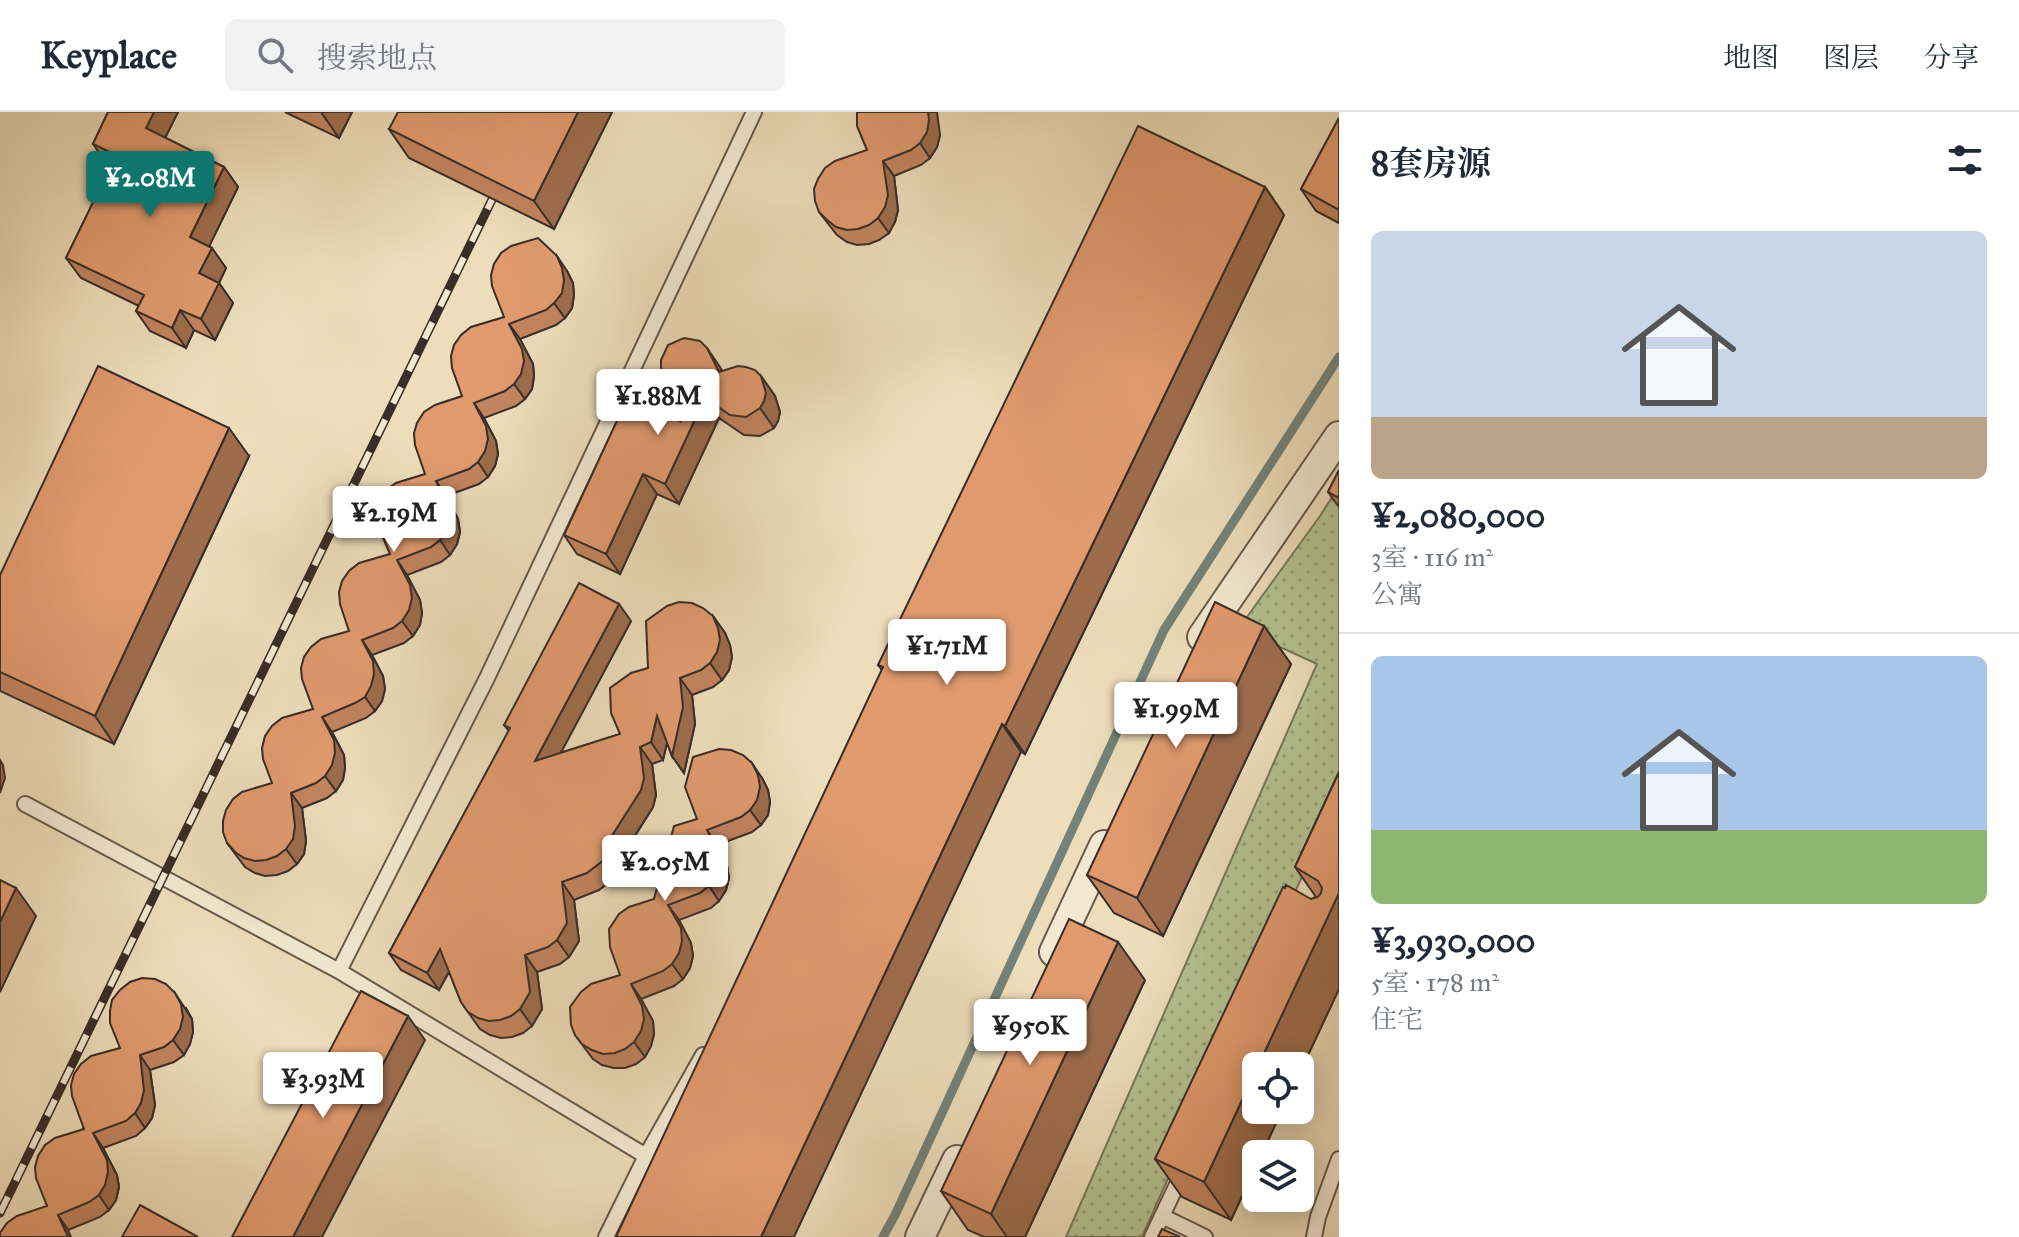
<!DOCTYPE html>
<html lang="zh">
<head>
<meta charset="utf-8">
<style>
  :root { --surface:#fff; --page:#f2f2f3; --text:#1f2937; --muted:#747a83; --line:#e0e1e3; --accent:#0f766e }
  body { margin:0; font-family:"IM FELL Great Primer","Noto Serif SC",serif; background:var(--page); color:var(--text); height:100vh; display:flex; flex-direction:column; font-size:30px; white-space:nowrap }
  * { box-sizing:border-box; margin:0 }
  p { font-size:26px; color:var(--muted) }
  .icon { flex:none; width:44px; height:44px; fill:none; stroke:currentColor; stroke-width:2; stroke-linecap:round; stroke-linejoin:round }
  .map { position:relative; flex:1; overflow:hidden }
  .details { display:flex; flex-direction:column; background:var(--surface); width:680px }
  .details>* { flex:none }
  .buttons { position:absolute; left:1242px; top:940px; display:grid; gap:16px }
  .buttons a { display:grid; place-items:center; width:72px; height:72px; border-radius:12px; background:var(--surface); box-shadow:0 4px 20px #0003; font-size:40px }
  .price { position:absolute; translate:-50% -68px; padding:0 18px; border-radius:8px; background:#fff; color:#222; font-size:26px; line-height:52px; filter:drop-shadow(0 2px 4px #0008) }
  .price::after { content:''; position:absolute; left:50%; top:48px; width:24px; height:18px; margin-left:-12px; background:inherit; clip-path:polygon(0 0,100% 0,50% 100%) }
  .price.on { background:var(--accent); color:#fff }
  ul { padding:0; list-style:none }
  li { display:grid; align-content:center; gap:16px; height:424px; padding:0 32px }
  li+li { border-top:2px solid var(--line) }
  li span { display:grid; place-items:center; height:248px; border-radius:12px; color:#555 }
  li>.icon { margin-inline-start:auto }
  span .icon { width:144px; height:144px; fill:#fffc; stroke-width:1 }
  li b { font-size:34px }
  h2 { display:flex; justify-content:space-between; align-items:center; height:96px; padding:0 32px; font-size:34px }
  header { display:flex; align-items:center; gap:48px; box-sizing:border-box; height:112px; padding:0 40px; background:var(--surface); border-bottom:2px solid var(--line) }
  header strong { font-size:38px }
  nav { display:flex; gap:44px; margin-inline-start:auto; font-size:28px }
  .search { width:560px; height:72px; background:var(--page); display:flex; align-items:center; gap:20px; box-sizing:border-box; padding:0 28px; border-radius:12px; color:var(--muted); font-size:30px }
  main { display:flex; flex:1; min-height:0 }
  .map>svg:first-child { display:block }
</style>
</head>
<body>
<header>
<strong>Keyplace</strong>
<div class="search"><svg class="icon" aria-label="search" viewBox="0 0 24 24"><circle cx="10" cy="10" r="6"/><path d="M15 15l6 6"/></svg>搜索地点</div>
<nav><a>地图</a><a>图层</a><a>分享</a></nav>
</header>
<main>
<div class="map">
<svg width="1339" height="1125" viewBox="0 0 1339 1125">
  <defs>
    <pattern id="green-dots" width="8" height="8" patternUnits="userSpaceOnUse" patternTransform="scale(2)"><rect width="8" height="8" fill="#b4c292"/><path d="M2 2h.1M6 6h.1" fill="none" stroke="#939e77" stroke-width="1.8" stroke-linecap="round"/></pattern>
  </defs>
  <rect width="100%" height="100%" fill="#edddba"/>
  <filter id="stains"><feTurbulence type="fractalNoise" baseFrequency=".0025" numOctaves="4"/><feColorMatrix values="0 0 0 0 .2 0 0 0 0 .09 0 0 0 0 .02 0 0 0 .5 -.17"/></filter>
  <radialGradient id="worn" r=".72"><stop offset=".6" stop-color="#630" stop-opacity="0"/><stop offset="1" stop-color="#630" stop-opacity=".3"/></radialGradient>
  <!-- green -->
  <path fill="url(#green-dots)" stroke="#76785c" stroke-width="2" d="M1339,374v307l-197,444h-76l251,-573 -78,-36 81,-112z"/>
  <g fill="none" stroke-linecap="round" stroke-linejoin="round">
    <!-- stream -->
    <path stroke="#73827a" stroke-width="9" d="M883,1125l13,-24 268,-583 175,-273"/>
    <!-- lane casing -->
    <g stroke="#66594c" stroke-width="18">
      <path id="lane" d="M25,692l314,167 307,185 -40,81
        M339,859l148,-293 267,-566
        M646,1044l57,-101
        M1162,1104l43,21
        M1152,1125l31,-65
        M1314,1125l4,-20 21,-58"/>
    </g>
    <!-- street casing -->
    <g stroke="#66594c" stroke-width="32">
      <path id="street" d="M1202,525l137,-201
        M1054,840l50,-107
        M920,1125l37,-77"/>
    </g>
    <!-- lane -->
    <use href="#lane" stroke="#f3e9d2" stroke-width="14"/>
    <!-- street -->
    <use href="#street" stroke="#f3e9d2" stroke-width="28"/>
    <!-- rail casing -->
    <g stroke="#392d27" stroke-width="9">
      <path id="rail" d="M0,1101l503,-1036"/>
    </g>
    <!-- rail -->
    <use href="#rail" stroke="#f3e9d2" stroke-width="6" stroke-dasharray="18" stroke-linecap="butt"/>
  </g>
  <!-- wall -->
  <path fill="#c1845f" stroke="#392d27" stroke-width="2" d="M108,0h70l-13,26 59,29 14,20 -29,59 17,22 -7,15 14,20 -18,37 -21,-10 -8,18 -36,-17 -14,-20 3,-5 -58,-28 -15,-20 45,-92 -4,-2 -14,-20z
    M285,0h67l-13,26z
    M612,0l-58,117 -145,-71 -20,-29z
    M1339,6v105l-23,-12 -15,-22z
    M940,23l-3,12 -7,11 -9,7 -27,11 4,34 -3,12 -6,11 -10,7 -10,4 -12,1 -10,-3 -10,-7 -18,-23 48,-62z
    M1265,75l19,28 -259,539 -143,-84 -4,-5z
    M567,159l6,12 1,12 -2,13 -7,10 -9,7 -36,14 13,25 1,12 -2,13 -7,10 -9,7 -32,12 12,23 2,13 -3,12 -7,11 -9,7 -33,12 12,23 2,13 -3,12 -7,11 -9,7 -34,13 13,25 2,13 -2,12 -7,11 -9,7 -32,12 11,21 2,13 -3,12 -7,10 -9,7 -34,14 12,23 1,13 -2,12 -7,11 -9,7 -25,10 4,33 -2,13 -7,10 -9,7 -11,4 -12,1 -10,-3 -10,-6 -18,-24 45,-60 41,-74 36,-78 41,-77 35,-80 37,-78 42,-79z
    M707,236l15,23 39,5 14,20 5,16 -2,9 -4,7 -14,8 -16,-1 -25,-17 -40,86 -22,-10 -37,80 -43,-20 -13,-19 116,-114z
    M249,344l-135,288 -114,-53v-116z
    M1339,358v37l-11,-15z
    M713,504l12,17 5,12 2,12 -3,13 -7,10 -9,7 -21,8 3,29 -11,49 -12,-17 -5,-13 -4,17 -11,4 4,31 -3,12 -18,29 1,-1 12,17 -49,38 -25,10 5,41 -10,16 -9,7 -23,8 5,37 -10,17 -9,7 -11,4 -11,1 -11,-3 -10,-6 -19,-27 -12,-30 -10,18 -38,-20 -12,-17 120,-222 -5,-6 127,-104 -71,132 60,-19 28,-66z
    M1264,514l27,38 -128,272 -49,-23 -27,-38z
    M1339,660v217l-39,83v-6l-44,44h26l-51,110 -49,-23 -27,-38 156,-260 5,-2 -21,-30z
    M762,666l6,12 2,12 -2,13 -7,10 -9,7 -35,13 10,20 2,13 -3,12 -7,11 -8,7 -32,12 12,23 2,13 -3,12 -7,11 -9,7 -33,13 12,22 1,13 -3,12 -6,11 -9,7 -11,4h-11l-12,-3 -9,-6 -18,-24 45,-60 34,-76 43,-80z
    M1145,868l-120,257h-41l-16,-7 -27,-39z
    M186,896l6,11 1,13 -3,12 -6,11 -10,7 -24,8 5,35 -3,13 -7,10 -9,8 -33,12 14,27 2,12 -3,13 -7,10 -9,7 -32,13 -21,-24 73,-158z"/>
  <!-- shaded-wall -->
  <path fill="#9d6c4d" stroke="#392d27" stroke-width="2" d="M154,0h24l-18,36 -14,-20z
    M321,0h31l-13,26z
    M578,0h34l-58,117 -20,-28z
    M928,0h9l3,23 -3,12 -7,11 -10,-15z
    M883,49l11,15 4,34 -3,12 -6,11 -11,-15z
    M224,55l14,20 -34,70 -14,-20z
    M1265,75l19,28 -259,539 -20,-28z
    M212,136l14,20 -7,15 14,20 -18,37 -14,-21 -2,-46z
    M557,144l10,15 6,12 1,12 -2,13 -7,10 -11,-15z
    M180,198l14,20 -8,18 -14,-20z
    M509,212l11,15 13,25 1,12 -2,13 -7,10 -11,-15z
    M707,236l13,19 13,24 -14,-19z
    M761,264l14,20 5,16 -2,9 -4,7 -14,-20z
    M705,286l14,20 -40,86 -14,-20z
    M474,291l10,15 12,23 2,13 -3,12 -7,11 -10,-15z
    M229,316l20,28 -135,288 -19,-28z
    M643,362l14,20 -37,80 -14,-20z
    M436,369l10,15 12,23 2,13 -3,12 -7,11 -10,-15z
    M397,448l10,15 13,25 2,13 -2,12 -7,11 -11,-15z
    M619,492l12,17 -84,158 -12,-18z
    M713,504l12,17 5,12 2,12 -3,13 -7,10 -12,-17z
    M1264,514l27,38 -128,272 -26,-38z
    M362,528l10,15 11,21 2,13 -3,12 -7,10 -10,-14z
    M680,566l12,17 3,29 -11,49 -12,-17z
    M657,604l12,18 -6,26 -12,-18z
    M322,605l10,15 12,23 1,13 -2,12 -7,11 -11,-15z
    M1002,612l19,28 -227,485h-33z
    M640,635l12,17 4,31 -3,12 -19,30 -26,5z
    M0,648l3,5 2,13 -5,15z
    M752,651l10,15 6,12 2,12 -2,13 -7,10 -11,-15z
    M291,681l11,15 4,33 -2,13 -7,10 -11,-15z
    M707,718l10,15 10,20 2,13 -3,12 -7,11 -10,-15z
    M562,770l12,18 5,41 -10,16 -12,-17z
    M16,776l20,28 -36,76v-70z
    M1339,781v96l-39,83v-6h-42z
    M668,793l11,15 12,23 2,13 -3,12 -7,11 -11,-15z
    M1118,830l27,38 -120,257h-18l-16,-23z
    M440,837l12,17 -13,24 -12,-17z
    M525,843l12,17 5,37 -10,17 -12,-17z
    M631,872l10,15 12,22 1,13 -3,12 -6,11 -11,-15z
    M175,881l17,26 1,13 -3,12 -6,11 -11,-15z
    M408,904l17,24 -103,197h-29z
    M140,943l10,15 5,35 -3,13 -7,10 -10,-15z
    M1256,958v40h26l-20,44h-6v12l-25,54 -27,-38z
    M93,1021l10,15 14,27 2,12 -3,13 -7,10 -10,-15z
    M58,1103l10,15 3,7h-3z"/>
  <!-- building -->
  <path fill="#e09a6e" stroke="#392d27" stroke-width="2" d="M108,0h46l-8,16 78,39 -34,70 22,11 -13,25 20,10 -18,36 -21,-9 -8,18 -36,-17 8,-16 -78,-37 50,-103 -23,-11z
    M398,0h180l-44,89 -145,-72z
    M857,0h71l1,8 -2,12 -7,11 -9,7 -28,11 5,34 -3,12 -7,11 -9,7 -11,4 -11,1 -11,-3 -9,-7 -8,-8 -4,-11 -1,-12 4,-10 7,-11 10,-7 32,-11 -10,-24z
    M1339,6v92l-38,-21z
    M1138,14l127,61 -260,539 -3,-2 -241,513h-145l267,-570 -5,-2z
    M538,126l19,18 5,12 2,12 -2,13 -8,10 -8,7 -37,14 13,25 2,12 -3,13 -7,10 -9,7 -31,12 12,23 2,13 -3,12 -7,11 -9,7 -33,12 12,24 1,12 -2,12 -7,11 -9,7 -34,13 13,25 2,13 -3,12 -7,11 -9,7 -31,12 11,21 1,13 -3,12 -6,11 -10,6 -33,14 12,23 1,13 -3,12 -7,11 -9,7 -25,10 4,33 -2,13 -7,10 -9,7 -11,4 -11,1 -11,-3 -9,-6 -8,-9 -4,-11v-11l3,-11 7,-11 9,-7 30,-9 -9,-24 -1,-11 3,-12 7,-10 10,-8 31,-9 -11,-30 -1,-11 3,-11 7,-10 10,-8 28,-8 -9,-27 -1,-12 3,-11 7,-10 10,-8 31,-9 -13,-31 -1,-11 3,-11 7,-11 10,-7 29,-9 -10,-29 -1,-12 3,-10 7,-11 11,-7 27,-9 -10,-28 -1,-12 3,-11 7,-10 10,-8 33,-10 -12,-31 -1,-11 3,-11 7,-11 10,-7z
    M684,226l16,3 7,7 12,24 19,-6 8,1 9,3 6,6 5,17 -2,8 -4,7 -14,9 -16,-2 -25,-17 -40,86 -22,-10 -37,80 -42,-19 64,-138 52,24 -19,-53v-8l7,-15z
    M98,254l131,62 -134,288 -95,-44v-97z
    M1339,358v28l-11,-6z
    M579,471l40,21 -84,157 85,-27 -9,-21 -1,-25 21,-15 17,-5 -2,-47 21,-15 12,-4 13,1 11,5 10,8 5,12 2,12 -3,12 -7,11 -9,7 -21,8 3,29 -11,49 -15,-40 -6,26 -11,5 4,31 -3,12 -33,52 28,-7 -49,38 -25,9 5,41 -10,17 -9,7 -23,8 5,37 -10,17 -9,7 -11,4 -11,1 -11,-3 -10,-6 -7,-10 -21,-53 -13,24 -38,-20 121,-225 -6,-3z
    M1215,490l49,24 -127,272 -50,-23z
    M719,637l12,1 12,5 9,8 6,12 2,12 -3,13 -7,10 -9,7 -34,13 10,20 1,13 -2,12 -7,11 -9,7 -32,12 13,23 1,13 -3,12 -7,11 -9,7 -32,13 11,22 2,13 -3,12 -7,11 -9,7 -10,4 -12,1 -11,-4 -10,-6 -7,-9 -4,-10 -1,-18 11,-15 10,-8 29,-9 -10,-28 -1,-18 10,-15 10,-7 25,-8 20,-73 23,-7 -12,-32 8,-30z
    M1339,660v121l-81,173h-2v4l-52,112 -49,-23 128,-272 2,1 1,-3 25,14 7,-2 3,-4 1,-5 -4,-7 -23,-14z
    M0,768l16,8 -16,34z
    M1069,807l49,23 -127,272 -50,-23z
    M142,866l13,1 11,5 9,9 6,11 2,13 -3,12 -7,11 -9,7 -24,8 4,35 -3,13 -6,10 -9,8 -33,12 14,27 1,12 -3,13 -6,10 -10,7 -31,13 10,22h-68v-4l7,-10 10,-7 30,-10 -11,-28 -1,-11 3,-11 7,-11 10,-7 29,-9 -12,-33 -1,-11 3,-11 7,-10 10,-8 29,-8 -10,-25v-12l2,-11 8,-10 10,-8z
    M361,879l47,25 -115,221h-61z
    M140,1093l58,32h-76z
    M1162,1117l18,8h-22z"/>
  <rect width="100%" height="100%" filter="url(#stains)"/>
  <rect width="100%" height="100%" fill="url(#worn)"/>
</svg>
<div class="buttons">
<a><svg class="icon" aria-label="locate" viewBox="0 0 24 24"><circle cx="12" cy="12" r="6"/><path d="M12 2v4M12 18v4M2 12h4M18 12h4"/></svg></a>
<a><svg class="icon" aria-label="layers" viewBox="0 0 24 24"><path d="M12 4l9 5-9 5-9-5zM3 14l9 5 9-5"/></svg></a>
</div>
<b class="price on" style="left:150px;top:107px">¥2.08M</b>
<b class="price" style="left:658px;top:325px">¥1.88M</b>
<b class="price" style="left:394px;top:442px">¥2.19M</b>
<b class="price" style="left:947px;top:575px">¥1.71M</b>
<b class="price" style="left:1176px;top:638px">¥1.99M</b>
<b class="price" style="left:665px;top:791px">¥2.05M</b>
<b class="price" style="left:1030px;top:955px">¥950K</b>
<b class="price" style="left:323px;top:1008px">¥3.93M</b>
</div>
<section class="details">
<h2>8套房源<svg class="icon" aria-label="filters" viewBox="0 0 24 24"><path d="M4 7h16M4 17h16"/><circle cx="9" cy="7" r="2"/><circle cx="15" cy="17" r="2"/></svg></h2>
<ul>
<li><span style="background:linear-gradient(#c9d6e8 75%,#b9a48a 0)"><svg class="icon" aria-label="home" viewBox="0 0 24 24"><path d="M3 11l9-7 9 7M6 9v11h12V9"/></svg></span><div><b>¥2,080,000</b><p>3室 · 116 m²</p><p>公寓</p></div></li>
<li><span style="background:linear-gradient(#a9c7e8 70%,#8fb573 0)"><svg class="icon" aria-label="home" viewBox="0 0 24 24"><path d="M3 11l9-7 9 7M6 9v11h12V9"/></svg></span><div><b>¥3,930,000</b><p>5室 · 178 m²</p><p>住宅</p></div></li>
</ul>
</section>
</main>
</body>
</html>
